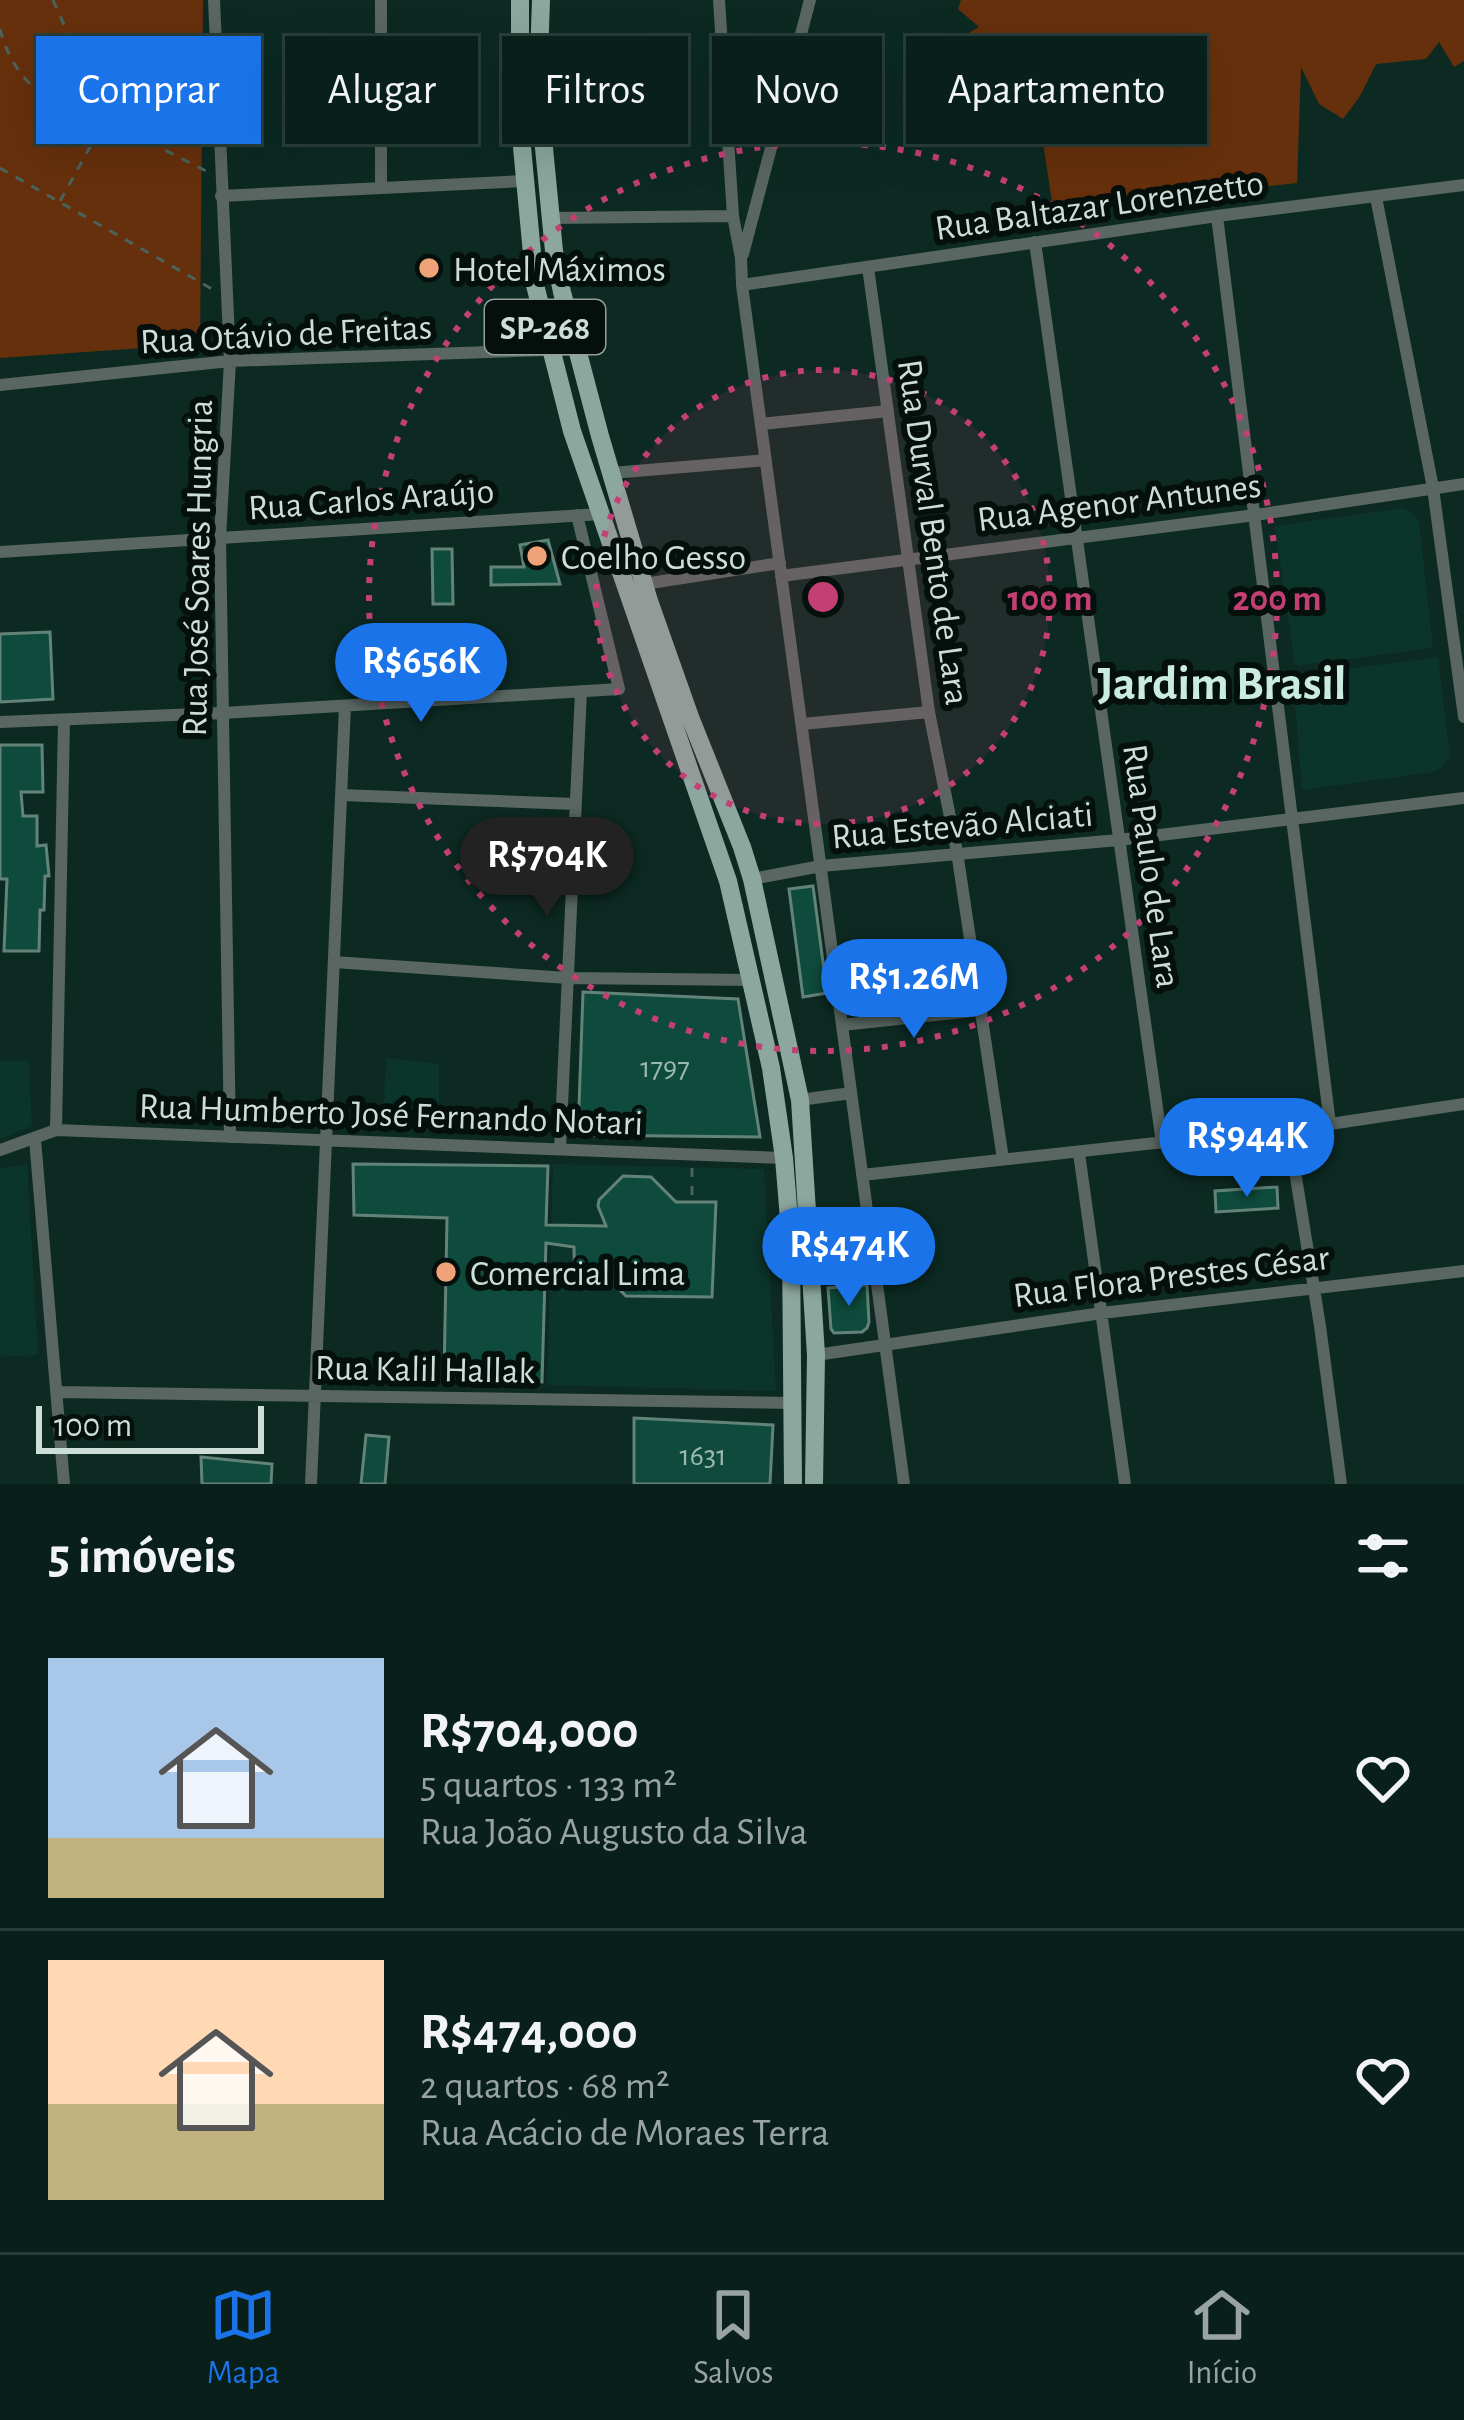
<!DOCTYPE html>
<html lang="pt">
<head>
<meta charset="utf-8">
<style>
  :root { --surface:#09201a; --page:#172d27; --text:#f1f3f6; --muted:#99a3a2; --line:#293e39; --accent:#1a73e8 }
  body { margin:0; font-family:"Alegreya Sans",sans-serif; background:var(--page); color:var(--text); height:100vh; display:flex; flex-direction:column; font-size:45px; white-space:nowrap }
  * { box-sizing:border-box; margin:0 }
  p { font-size:39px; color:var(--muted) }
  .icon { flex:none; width:66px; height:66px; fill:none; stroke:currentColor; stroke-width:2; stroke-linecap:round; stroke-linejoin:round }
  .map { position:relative; height:1484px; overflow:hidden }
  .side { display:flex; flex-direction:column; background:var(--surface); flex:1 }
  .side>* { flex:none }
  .banner { position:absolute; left:36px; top:36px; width:1392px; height:108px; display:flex; gap:24px }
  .scale { position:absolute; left:36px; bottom:30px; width:228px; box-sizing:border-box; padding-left:12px; border:6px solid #cdddd7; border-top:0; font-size:33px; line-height:42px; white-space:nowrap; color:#cdddd7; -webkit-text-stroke:9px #05100c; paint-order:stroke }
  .price { position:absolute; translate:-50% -102px; padding:0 27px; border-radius:42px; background:var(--accent); color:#fff; font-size:39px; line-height:78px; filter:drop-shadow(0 3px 6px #0008) }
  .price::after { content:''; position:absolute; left:50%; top:72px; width:36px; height:27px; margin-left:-18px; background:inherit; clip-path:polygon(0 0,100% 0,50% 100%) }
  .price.active { background:#222; color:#fff }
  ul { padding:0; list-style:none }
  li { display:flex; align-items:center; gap:36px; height:300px; padding:0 48px }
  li+li { border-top:3px solid var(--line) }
  li span { display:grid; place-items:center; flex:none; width:336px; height:240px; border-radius:0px; color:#555 }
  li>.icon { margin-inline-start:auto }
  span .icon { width:144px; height:144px; fill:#fffc; stroke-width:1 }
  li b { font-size:51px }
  h2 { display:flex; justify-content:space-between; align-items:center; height:144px; padding:0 48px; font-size:51px }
  .pill { padding:0 42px; border-radius:0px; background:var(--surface); box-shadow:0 12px 48px #0002,0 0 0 3px var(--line); font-size:42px; line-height:108px }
  .pill.active { background:var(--accent); color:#fff }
  .dock { display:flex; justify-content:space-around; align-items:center; height:168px; border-top:3px solid var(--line); background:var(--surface); font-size:33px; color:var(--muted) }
  .dock a { display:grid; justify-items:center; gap:6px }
  .dock .active { color:var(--accent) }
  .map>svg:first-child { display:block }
</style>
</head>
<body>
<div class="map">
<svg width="1464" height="1484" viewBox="0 0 1464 1484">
  <rect width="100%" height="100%" fill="#0c2a22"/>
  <!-- built -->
  <path fill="#0b342b" d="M1403,508l11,6 5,8 14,126 -138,18 -20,-140z
    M1438,657l12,99 -8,11 -8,5 -132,18 -9,-114z
    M386,1058l53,6v53l-56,3z
    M0,1061h29l3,65 -32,13z
    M27,1164l11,191 -38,2v-188z
    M553,1164l211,5 12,222 -229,-6z"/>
  <!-- green -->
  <path fill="#67300c" d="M0,0h203l-3,344 -200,14z
    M961,0h503v61l-10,6 -15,-25 -13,17 -50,5 -16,32 -17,23 -24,-15 -18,-37 -4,116 -244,26 -25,-167 -8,1 -17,-7 -13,32 -39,25 -38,-14 -9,-16c25,-13 51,-21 75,-36l-21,-18z"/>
  <!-- building -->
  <path fill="#0e4b3c" stroke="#638378" stroke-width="3" d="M548,540l12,44 -69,1v-18h33l-4,-22z
    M432,549h20l1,55h-20z
    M50,632l3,67 -53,3v-68z
    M0,745h42l1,47h-22l2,24h14v30l9,-1 3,31h-4l-1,34h-4l-1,41h-35l3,-72h-7z
    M813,886l14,107 -24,4 -14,-108z
    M583,992l155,7 22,138 -182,-2z
    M353,1164l195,2 -2,59 60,1 -8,-20 1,-6 24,-24 28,1 25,25h40l-4,95 -86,-1 -12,-12 -39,3 -1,-40 -28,-4 -4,139 -98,-4 3,-160 -93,-3z
    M1277,1187l1,21 -62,4 -1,-21z
    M867,1285l2,37 -2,6 -5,4 -28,1 -3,-4 -3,-41z
    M634,1418l139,7 -3,59h-136z
    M366,1435l23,2 -4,47h-24z
    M201,1457l71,7 -1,20h-69z"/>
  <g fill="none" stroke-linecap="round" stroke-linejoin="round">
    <!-- path -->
    <path stroke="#4a635c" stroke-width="3" stroke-dasharray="9 9" stroke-linecap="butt" d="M53,0l53,120 102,52
      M0,29c13,50 48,82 100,82
      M0,168l212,121
      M60,201l45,-81
      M692,1168v34"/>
    <!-- street -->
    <path stroke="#596661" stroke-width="12" d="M214,0l16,361 -10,177 10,599
      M719,0l14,216 8,42 1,27 162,1199
      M381,188v-188
      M221,196l303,-15
      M1376,197l57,291 31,229
      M1217,216l113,908
      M552,218l181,-2
      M1035,242l127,901
      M743,254l67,-254
      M868,267l61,445 28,140 46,307
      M742,285l475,-69 247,-31
      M0,385l230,-24 345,-12
      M761,424l127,-13
      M612,473l154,-13
      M0,552l601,-38
      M781,576l474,-61 209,-31
      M644,584l136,-21
      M0,722l223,-9 396,-24 -42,-174
      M802,724l127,-12
      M341,795l235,9
      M752,879l69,-13 298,-26 345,-42
      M334,962l234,16 184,2
      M842,1025l140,-15
      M800,1100l51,-7
      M1288,1128l32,198 21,158
      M56,1130l8,-410
      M35,1139l29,345
      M560,1149l21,-458
      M0,1150l56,-20 728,28
      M1079,1153l46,331
      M862,1175l468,-51 134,-20
      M816,1355l286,-42 362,-42
      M57,1392l735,11
      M311,1484l34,-778"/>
    <!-- primary -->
    <path stroke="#8ca89e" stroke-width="18" d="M520,0v126l15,159 37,146 156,450 43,187 13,90 7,85 2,241
      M541,0l-3,86 16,165 8,41 38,144 49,165 41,116 52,130 10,32 48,221 16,255 -2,129"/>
  </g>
  <!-- distance rings -->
  <circle cx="823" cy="597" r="227" fill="#c43f74" fill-opacity=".12"/>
  <g fill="none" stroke="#c43f74" stroke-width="6" stroke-dasharray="6 12">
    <circle cx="823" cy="597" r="227"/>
    <circle cx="823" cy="597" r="454"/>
  </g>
  <!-- markers -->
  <g fill="#f0a278" stroke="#05100c" stroke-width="4.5">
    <circle cx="429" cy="268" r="12"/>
    <circle cx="537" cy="556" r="12"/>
    <circle cx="446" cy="1272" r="12"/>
  </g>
  <g text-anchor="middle" stroke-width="12" stroke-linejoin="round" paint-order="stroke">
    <!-- number labels -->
    <g font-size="30" fill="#9db8b0">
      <text x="665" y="1077">1797</text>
      <text x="703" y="1465">1631</text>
    </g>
    <!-- shield labels -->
    <rect fill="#05100c" stroke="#91a09a" stroke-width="3" x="485" y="300" width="120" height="54" rx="9"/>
    <g font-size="33" font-weight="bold" fill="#cdddd7">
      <text x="545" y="339">SP-268</text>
    </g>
    <!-- street labels -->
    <g font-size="36" fill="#cdddd7" stroke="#05100c">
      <text transform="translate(1099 204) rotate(-8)" y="13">Rua Baltazar Lorenzetto</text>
      <text transform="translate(286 333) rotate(-3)" y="13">Rua Otávio de Freitas</text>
      <text transform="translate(371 498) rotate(-4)" y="13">Rua Carlos Araújo</text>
      <text transform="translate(1119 501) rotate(-7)" y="13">Rua Agenor Antunes</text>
      <text transform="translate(935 532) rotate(82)" y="13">Rua Durval Bento de Lara</text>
      <text transform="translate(196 568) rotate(-89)" y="13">Rua José Soares Hungria</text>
      <text transform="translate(962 824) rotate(-5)" y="13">Rua Estevão Alciati</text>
      <text transform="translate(1153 866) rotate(82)" y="13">Rua Paulo de Lara</text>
      <text transform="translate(391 1113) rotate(2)" y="13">Rua Humberto José Fernando Notari</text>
      <text transform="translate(1171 1275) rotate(-7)" y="13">Rua Flora Prestes César</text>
      <text transform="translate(425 1368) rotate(1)" y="13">Rua Kalil Hallak</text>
    </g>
    <!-- poi labels -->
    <g font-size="36" fill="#cdddd7" stroke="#05100c" text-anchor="start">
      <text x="453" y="281">Hotel Máximos</text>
      <text x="561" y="569">Coelho Gesso</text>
      <text x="470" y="1285">Comercial Lima</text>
    </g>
    <!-- district labels -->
    <g font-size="48" font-weight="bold" fill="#caece0" stroke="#05100c">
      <text x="1222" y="699">Jardim Brasil</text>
    </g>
  </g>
  <circle cx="823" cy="597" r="18" fill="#c43f74" stroke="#05100c" stroke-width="6"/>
  <g font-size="36" text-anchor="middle" font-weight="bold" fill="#c43f74" stroke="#05100c" stroke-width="12" stroke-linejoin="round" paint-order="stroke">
    <text x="1050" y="610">100 m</text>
    <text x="1277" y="610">200 m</text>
  </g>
</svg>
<div class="scale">100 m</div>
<b class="price" style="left:421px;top:725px">R$656K</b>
<b class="price active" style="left:547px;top:919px">R$704K</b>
<b class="price" style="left:914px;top:1041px">R$1.26M</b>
<b class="price" style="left:1247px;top:1200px">R$944K</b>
<b class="price" style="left:849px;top:1309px">R$474K</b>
<div class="banner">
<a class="pill active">Comprar</a>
<a class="pill">Alugar</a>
<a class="pill">Filtros</a>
<a class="pill">Novo</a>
<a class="pill">Apartamento</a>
</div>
</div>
<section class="side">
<h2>5 imóveis<svg class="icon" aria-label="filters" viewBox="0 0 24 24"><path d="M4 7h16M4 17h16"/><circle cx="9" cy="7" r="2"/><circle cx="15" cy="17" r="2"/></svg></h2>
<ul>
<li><span style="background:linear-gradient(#a9c7e8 75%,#c2b280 0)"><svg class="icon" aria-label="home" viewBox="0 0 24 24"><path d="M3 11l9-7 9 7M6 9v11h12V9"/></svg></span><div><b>R$704,000</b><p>5 quartos · 133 m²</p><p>Rua João Augusto da Silva</p></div><svg class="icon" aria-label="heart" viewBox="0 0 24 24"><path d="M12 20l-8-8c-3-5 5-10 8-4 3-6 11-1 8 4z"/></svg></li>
<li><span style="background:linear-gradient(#ffd9b3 60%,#c2b280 0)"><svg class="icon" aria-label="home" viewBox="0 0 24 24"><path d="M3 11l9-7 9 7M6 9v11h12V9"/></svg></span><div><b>R$474,000</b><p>2 quartos · 68 m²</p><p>Rua Acácio de Moraes Terra</p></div><svg class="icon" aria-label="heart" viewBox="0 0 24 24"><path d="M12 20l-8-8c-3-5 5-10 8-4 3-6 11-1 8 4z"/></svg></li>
</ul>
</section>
<nav class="dock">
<a class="active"><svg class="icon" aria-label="map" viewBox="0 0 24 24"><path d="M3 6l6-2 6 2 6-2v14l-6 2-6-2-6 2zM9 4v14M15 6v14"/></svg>Mapa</a>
<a><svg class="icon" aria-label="saved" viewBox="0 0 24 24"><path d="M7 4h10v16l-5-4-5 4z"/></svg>Salvos</a>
<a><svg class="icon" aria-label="home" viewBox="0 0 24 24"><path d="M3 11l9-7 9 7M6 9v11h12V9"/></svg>Início</a>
</nav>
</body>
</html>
